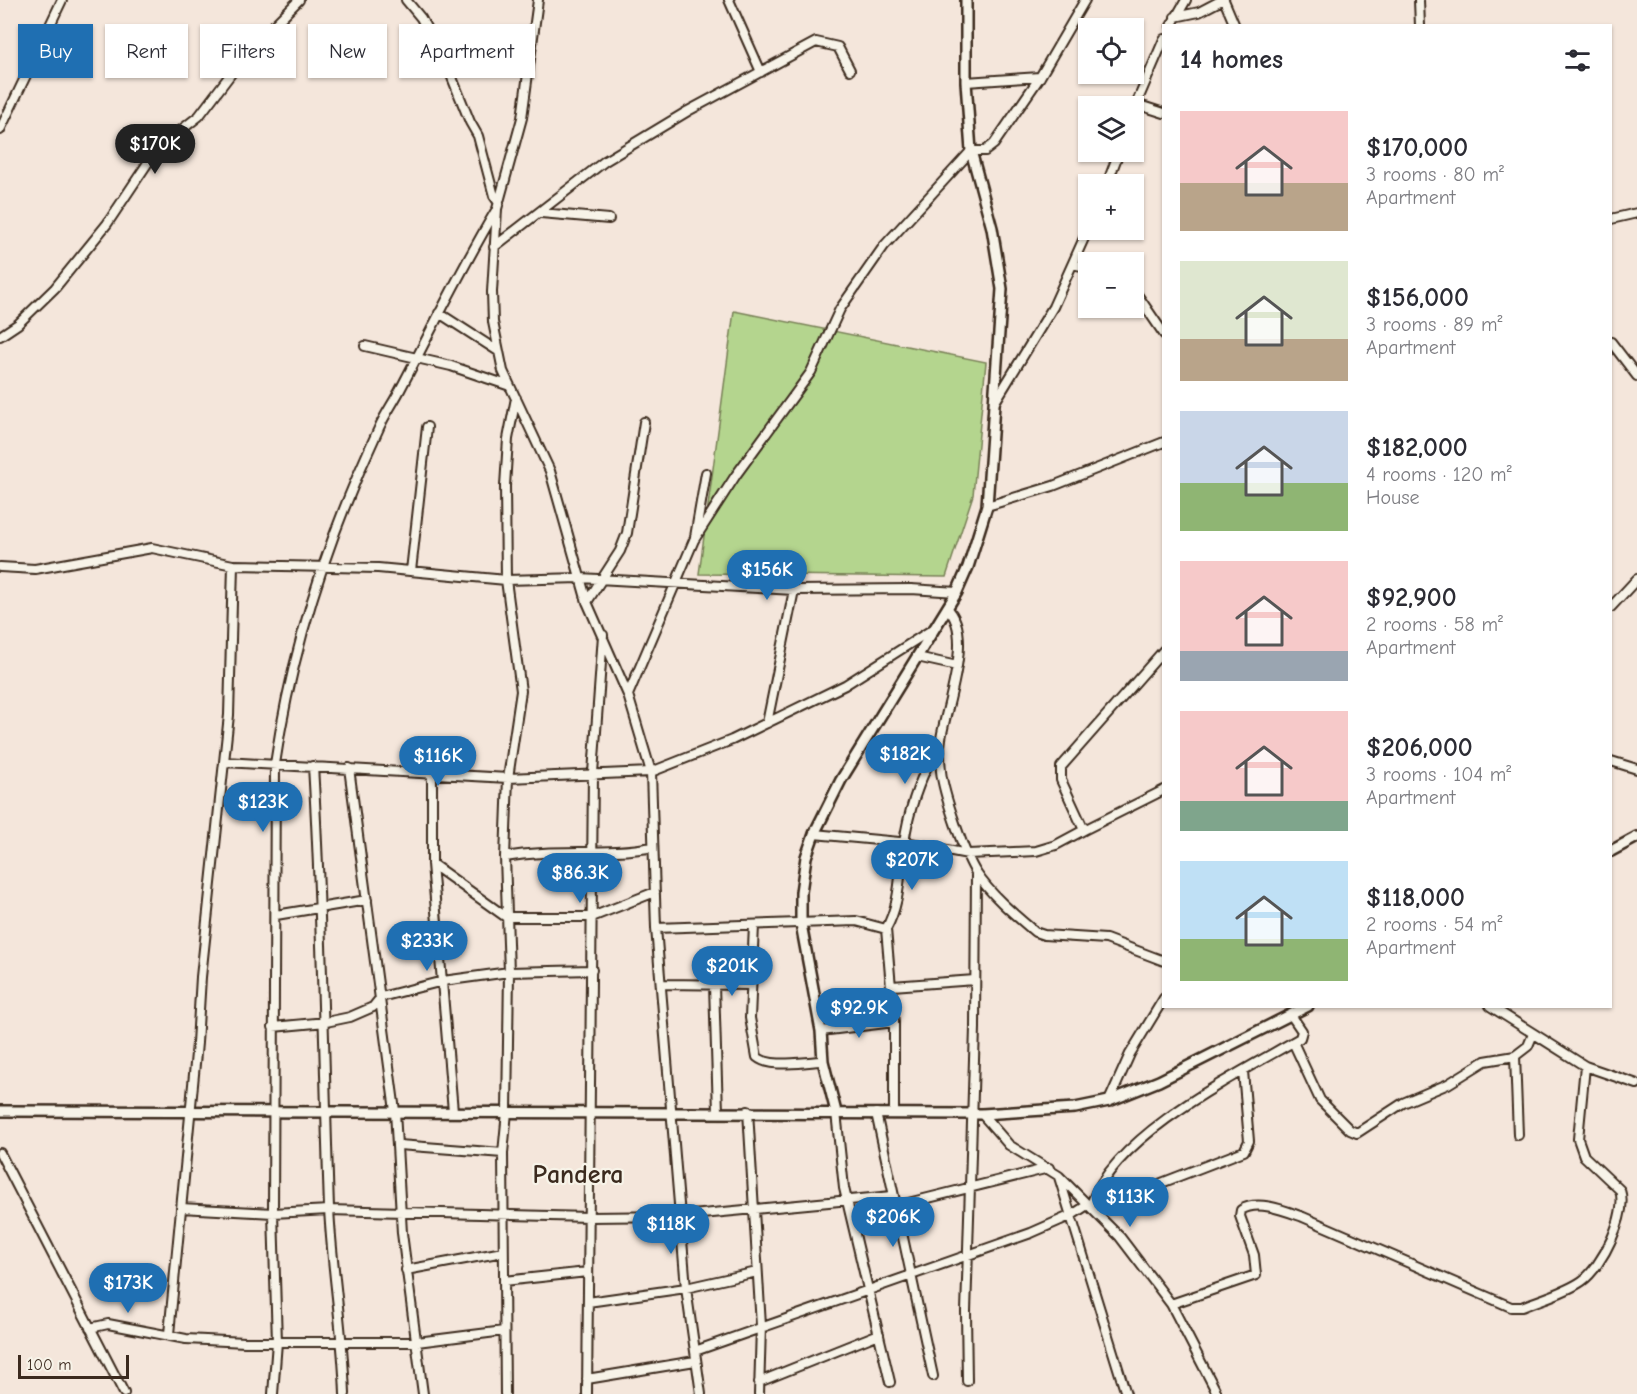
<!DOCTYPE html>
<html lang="en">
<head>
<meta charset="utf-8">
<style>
  :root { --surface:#fff; --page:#f7f7f7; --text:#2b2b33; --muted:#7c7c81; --accent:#1f6fb2 }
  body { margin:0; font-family:"Comic Neue",sans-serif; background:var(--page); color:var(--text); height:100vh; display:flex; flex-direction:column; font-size:22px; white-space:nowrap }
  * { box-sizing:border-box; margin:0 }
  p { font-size:20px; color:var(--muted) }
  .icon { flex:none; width:33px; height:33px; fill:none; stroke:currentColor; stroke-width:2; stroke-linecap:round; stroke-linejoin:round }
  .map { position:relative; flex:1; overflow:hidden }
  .sheet { position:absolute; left:1162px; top:24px; width:450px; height:984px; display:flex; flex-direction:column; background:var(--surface); border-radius:0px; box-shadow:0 2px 4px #0004 }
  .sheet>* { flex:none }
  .hud { position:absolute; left:18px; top:24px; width:570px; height:54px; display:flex; gap:12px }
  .fabs { position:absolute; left:1078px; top:18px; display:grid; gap:12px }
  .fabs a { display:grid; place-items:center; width:66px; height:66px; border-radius:0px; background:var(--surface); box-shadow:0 2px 4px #0004; font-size:30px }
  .scale { position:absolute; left:18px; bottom:15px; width:111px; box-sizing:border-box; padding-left:6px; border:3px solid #3b2a1e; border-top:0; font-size:16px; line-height:21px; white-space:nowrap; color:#3b2a1e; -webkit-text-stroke:4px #f7f3e8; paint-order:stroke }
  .price { position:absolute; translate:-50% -51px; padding:0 14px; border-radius:21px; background:var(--accent); color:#fff; font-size:20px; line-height:39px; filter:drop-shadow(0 2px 3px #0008) }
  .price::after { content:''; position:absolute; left:50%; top:36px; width:18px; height:14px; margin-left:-9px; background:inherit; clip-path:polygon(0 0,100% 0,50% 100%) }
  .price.selected { background:#222; color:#fff }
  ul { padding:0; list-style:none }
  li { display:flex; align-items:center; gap:18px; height:150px; padding:0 18px }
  li span { display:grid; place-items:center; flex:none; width:168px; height:120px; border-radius:0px; color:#555 }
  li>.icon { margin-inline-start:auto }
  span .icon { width:72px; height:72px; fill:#fffc; stroke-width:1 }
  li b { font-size:26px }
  h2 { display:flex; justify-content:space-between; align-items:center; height:72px; padding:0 18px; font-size:26px }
  .tag { padding:0 21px; border-radius:0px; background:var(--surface); box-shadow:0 2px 4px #0004; font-size:21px; line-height:54px }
  .tag.selected { background:var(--accent); color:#fff }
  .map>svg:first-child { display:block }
</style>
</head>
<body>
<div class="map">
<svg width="1637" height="1394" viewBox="0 0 1637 1394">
  <rect width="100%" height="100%" fill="#f4e6db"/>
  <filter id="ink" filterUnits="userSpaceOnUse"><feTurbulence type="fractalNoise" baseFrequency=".0167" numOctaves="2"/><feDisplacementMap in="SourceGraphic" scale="12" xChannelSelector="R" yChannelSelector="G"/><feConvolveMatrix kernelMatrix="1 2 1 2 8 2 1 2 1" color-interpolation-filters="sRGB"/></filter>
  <g filter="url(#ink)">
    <!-- green -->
    <path fill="#b4d58e" stroke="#788056" stroke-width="1.5" d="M734,311l252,51 -13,133 -27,82 -247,-3z"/>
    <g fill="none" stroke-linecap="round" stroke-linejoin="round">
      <!-- minor casing -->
      <g stroke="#3b2a1e" stroke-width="12">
        <path id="minor" d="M406,0l15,18 30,57 19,47 8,14 16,60 5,7
          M538,0l-16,118 -25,91 -5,83 1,30 10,49 47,100 37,131 41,93 23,77 5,156 30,360 15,106
          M729,0l32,72
          M1224,0l11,26
          M1419,0l1,26
          M1175,17l24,-5 23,-12
          M1171,26l15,-26
          M966,82l74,-5
          M1136,104l28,9
          M1134,109l30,-70
          M0,130l62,-130
          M1107,184l12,-32
          M541,213l68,6
          M1611,219l26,-6
          M494,247l111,-86 83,-50 128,-69 22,5 12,23
          M1073,264l16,4
          M1134,290l30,44
          M439,313l59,38
          M0,336l18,-12 37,-36 52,-64 50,-75 42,-33 50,-66 50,-50
          M1611,342l26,34
          M365,346l86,20 59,20
          M995,402l58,-95 36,-80
          M987,506l66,-20 111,-44
          M695,537l11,-64
          M0,567l35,2 117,-21 81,17
          M411,571l16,-144
          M587,602l33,-51 7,-18 17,-111
          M1611,607l26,-28
          M947,608c28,26 -1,97 -6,131 -2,10 -1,22 0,32 2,21 24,86 36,103 14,21 38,41 58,58l9,3 62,4 58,22
          M917,657l40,9
          M628,695l66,-155 42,-65 75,-103 29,-63 44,-63 87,-95h14l9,-7 46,-67 45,-77
          M767,723l27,-133
          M1611,761l26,8
          M225,762l283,16 143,-6 81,-32 113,-55 88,-56
          M313,766c9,147 11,295 16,442 3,62 14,124 16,186
          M349,768l46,343 7,122 21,161
          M432,774v90l21,247
          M1084,830l80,-40
          M814,834l96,9 58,11 68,-3 20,-6 28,-15 -23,-50v-13l103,-117
          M505,857c50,-9 99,-1 148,-10
          M432,864l74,53h86l63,-25
          M276,915l91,-15
          M754,925l-4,93 7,39c14,12 48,4 66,4
          M656,928l200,-7 30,8 8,93v91
          M886,929c15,-27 13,-55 18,-86 5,-36 17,-69 36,-100
          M661,984l90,1
          M714,985l4,127
          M892,986l83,-6
          M1490,1006l95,60 52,18
          M273,1027l53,-5 24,-5 23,-10 8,-10 62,-16 66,-9 83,-2
          M821,1031l73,-9
          M1293,1042l27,58 30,30 7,3 46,-30 45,-19 37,-23 30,-5 13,-10 5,-12
          M1515,1056l3,79
          M1109,1101l21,-47 34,-56
          M748,1111l13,215 -2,68
          M836,1112l8,76 46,194
          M876,1113l57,263
          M982,1114l27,31 50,31 61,61 51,67 45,87
          M399,1145l104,8
          M0,1153l124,240
          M1059,1177l67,217
          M1092,1202c26,-69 146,-128 208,-164l2,-7 -11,-16
          M896,1206l153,-38
          M181,1208l92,5 56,-3 260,7 92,-1 211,-20
          M406,1270l97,-18
          M504,1281l83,-9
          M588,1302l98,-14 71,-16
          M1171,1304l85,-29 -2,-20 -14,-39 1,-6c17,-11 45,1 62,7l208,90h11c19,-8 43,-14 60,-26 20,-14 46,-67 38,-91l-36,-34 -6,-17 7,-73
          M90,1328l18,-4 78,15 59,3h172l87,-11
          M169,1334l28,-291 4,-66 28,-262 4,-150 145,3 128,12 74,-2 214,12 117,-1 46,3
          M695,1351l336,-118 41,-18 20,-13 41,-8 111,-43 5,-10 -6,-70
          M587,1379l108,-18
          M967,1381l-1,-69 9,-284 1,-155
          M759,1382l120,-48
          M273,1394l4,-52 -4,-129 2,-449c17,-116 54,-230 104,-336 6,-14 15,-26 22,-40 31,-59 60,-119 94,-176
          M505,1394l-2,-241 4,-41 2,-140 -4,-115 3,-79 13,-87 -15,-111 -1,-94 3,-47 8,-41
          M587,1394l6,-621 10,-138"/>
      </g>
      <!-- tertiary casing -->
      <g stroke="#3b2a1e" stroke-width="14">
        <path id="tertiary" d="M1611,851l26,-14
          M0,1111l982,3 93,-6 34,-7 50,-20 149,-75
          M836,1112l-13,-51 -2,-30 -20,-107v-32l5,-35 8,-23 27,-54 116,-188 11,-25 19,-61 15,-217 -10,-61 -21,-77 -5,-69v-82"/>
      </g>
      <!-- minor -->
      <use href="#minor" stroke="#f7f3e8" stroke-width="8"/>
      <!-- tertiary -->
      <use href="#tertiary" stroke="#f7f3e8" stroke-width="9"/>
    </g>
  </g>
  <g text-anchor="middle" stroke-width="4.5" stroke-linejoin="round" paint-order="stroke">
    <!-- district labels -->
    <g font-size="26" font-weight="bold" fill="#3b2a1e" stroke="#f7f3e8">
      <text x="578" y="1183">Pandera</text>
    </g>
  </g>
</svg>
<div class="fabs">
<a><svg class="icon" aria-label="locate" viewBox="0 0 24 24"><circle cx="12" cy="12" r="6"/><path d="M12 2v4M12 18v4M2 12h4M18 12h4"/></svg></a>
<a><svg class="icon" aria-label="layers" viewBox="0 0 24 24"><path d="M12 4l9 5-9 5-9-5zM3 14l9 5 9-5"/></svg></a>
<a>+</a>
<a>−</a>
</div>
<div class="scale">100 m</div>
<b class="price selected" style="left:155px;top:175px">$170K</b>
<b class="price" style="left:767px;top:601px">$156K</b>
<b class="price" style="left:905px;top:785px">$182K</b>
<b class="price" style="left:438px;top:787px">$116K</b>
<b class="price" style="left:263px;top:833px">$123K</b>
<b class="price" style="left:912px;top:891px">$207K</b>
<b class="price" style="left:580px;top:904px">$86.3K</b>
<b class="price" style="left:427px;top:972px">$233K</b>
<b class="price" style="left:732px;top:997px">$201K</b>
<b class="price" style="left:859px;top:1039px">$92.9K</b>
<b class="price" style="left:1130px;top:1228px">$113K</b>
<b class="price" style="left:893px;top:1248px">$206K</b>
<b class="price" style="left:671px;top:1255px">$118K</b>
<b class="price" style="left:128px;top:1314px">$173K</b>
<div class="hud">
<a class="tag selected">Buy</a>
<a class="tag">Rent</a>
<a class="tag">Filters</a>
<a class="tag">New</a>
<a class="tag">Apartment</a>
</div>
<section class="sheet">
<h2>14 homes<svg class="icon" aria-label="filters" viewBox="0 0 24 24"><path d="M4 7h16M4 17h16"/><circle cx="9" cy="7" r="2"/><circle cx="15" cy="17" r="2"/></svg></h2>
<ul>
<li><span style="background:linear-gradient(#f6c9c9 60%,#b9a48a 0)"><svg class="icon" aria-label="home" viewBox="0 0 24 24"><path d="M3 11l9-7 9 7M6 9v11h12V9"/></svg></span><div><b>$170,000</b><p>3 rooms · 80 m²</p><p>Apartment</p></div></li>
<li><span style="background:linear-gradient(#dfe7d0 65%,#b9a48a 0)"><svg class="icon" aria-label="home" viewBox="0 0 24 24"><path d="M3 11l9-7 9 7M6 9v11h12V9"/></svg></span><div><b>$156,000</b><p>3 rooms · 89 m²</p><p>Apartment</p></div></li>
<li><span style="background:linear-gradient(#c9d6e8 60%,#8fb573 0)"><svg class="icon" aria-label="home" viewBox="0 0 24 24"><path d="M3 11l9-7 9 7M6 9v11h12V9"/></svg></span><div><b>$182,000</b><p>4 rooms · 120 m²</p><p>House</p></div></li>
<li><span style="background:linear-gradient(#f6c9c9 75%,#9aa5b1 0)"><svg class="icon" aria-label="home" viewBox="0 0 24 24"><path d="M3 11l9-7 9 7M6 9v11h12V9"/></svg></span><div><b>$92,900</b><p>2 rooms · 58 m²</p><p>Apartment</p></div></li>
<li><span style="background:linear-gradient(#f6c9c9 75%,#7fa58c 0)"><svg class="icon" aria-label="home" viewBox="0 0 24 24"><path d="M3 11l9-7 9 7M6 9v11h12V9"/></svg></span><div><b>$206,000</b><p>3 rooms · 104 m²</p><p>Apartment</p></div></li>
<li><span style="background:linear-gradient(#bfe0f5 65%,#8fb573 0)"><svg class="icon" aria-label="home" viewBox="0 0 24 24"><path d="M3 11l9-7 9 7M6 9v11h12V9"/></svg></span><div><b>$118,000</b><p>2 rooms · 54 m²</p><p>Apartment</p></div></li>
</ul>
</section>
</div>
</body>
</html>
